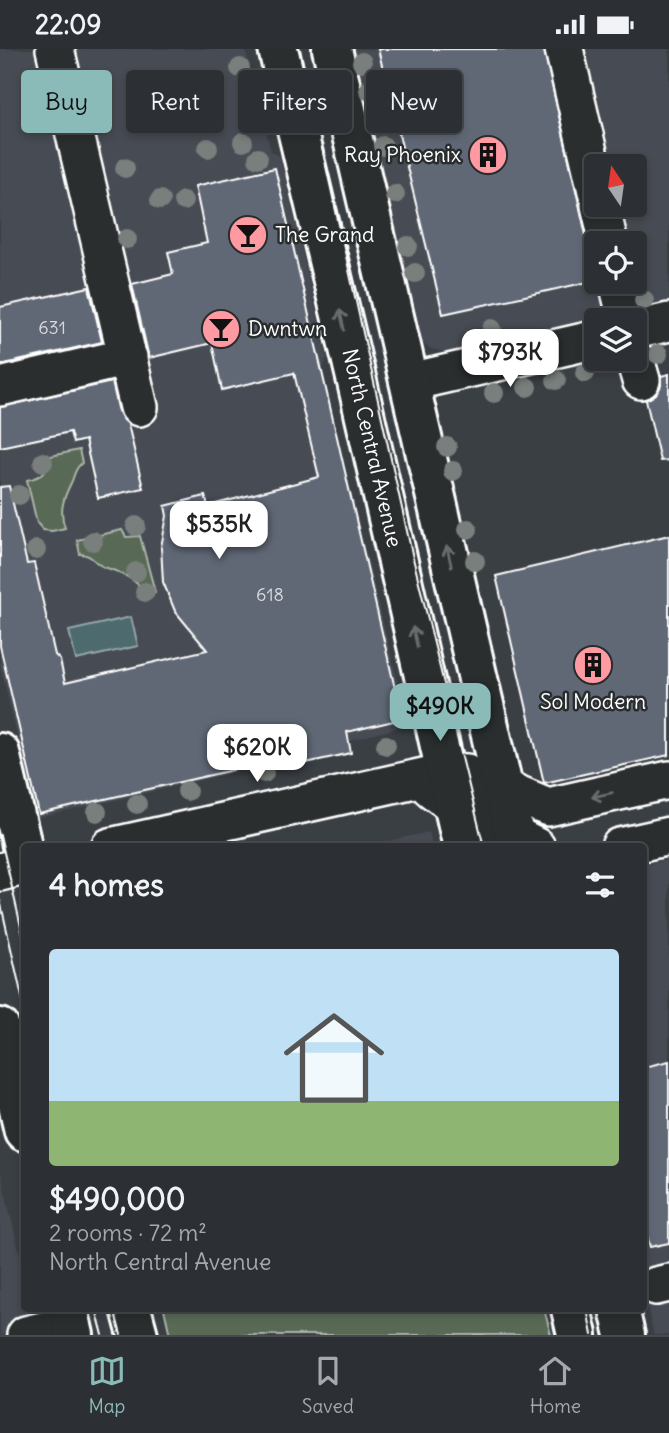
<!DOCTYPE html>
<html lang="en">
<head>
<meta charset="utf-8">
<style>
  :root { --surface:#2c2f33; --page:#383b3f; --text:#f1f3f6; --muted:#a6a9ac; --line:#484a4e; --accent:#8bbbb9 }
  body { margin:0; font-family:Delius,sans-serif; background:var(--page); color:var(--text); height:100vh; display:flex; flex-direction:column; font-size:26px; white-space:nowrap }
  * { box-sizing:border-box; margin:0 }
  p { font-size:23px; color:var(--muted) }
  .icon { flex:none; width:38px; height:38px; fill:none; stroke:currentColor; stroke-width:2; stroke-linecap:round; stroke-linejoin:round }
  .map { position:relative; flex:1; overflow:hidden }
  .drawer { position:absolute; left:21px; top:794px; width:626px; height:469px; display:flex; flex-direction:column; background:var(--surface); border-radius:7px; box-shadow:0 4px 10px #0003,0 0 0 2px var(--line) }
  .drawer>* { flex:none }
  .hud { position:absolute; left:21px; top:21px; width:628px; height:63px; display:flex; gap:14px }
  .needle { width:46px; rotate:347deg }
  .fabs { position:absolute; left:584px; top:105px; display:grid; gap:14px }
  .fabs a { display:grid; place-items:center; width:63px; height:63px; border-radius:7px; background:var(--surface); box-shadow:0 4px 10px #0003,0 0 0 2px var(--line); font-size:35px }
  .price { position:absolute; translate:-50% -60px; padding:0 16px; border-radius:14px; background:#fff; color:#222; font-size:23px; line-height:46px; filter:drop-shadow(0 2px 4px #0008) }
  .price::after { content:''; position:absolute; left:50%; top:42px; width:21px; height:16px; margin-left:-10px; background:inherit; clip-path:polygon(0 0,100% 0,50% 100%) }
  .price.selected { background:var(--accent); color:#111 }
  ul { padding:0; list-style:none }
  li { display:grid; align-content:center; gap:14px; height:371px; padding:0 28px }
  li span { display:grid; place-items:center; height:217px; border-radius:7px; color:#555 }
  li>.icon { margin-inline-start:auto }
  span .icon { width:126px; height:126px; fill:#fffc; stroke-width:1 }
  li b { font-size:30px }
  h2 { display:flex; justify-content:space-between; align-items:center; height:84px; padding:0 28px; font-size:30px }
  .tag { padding:0 24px; border-radius:7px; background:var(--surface); box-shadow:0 4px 10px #0003,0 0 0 2px var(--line); font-size:24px; line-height:63px }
  .tag.selected { background:var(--accent); color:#111 }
  .status { display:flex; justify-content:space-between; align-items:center; height:49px; padding:0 35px; background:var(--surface); direction:ltr }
  .status svg { height:19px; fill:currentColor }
  .menu { display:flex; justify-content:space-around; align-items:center; height:98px; border-top:2px solid var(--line); background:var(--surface); font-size:19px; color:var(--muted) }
  .menu a { display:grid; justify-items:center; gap:4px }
  .menu .selected { color:var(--accent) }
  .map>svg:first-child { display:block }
</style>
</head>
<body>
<div class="status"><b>22:09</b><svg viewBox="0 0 49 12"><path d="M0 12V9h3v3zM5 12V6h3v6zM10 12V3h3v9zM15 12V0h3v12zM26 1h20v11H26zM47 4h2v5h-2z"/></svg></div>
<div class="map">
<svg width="669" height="1286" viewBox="0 0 669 1286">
  <rect width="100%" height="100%" fill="#3a3f44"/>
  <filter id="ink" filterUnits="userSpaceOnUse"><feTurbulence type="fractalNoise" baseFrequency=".0143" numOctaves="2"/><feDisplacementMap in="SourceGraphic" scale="14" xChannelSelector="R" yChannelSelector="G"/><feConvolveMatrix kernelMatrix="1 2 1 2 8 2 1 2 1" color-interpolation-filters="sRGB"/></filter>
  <g filter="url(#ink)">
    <!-- built -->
    <path fill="#464b53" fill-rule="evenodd" d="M0,0h245l26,102 9,5 47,201 -5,15 86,353 -173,47 -196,46 -2,-1 -37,-152z
      M352,0h317v255l-219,49 -19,-4 -7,-5 -7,-12zM597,117h38v39h-38zM597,194h38v39h-38z
      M429,783l4,15h-72z
      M669,810v476h-15l-10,-39v-431z
      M0,1121l24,103v36h9l8,26h-41z"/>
    <!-- green -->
    <path fill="#586a54" stroke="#acb4aa" stroke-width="2" d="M79,401l3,13c-8,6 -7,12 -11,20 -8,16 -12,28 -6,45l-13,3 -9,-1 -6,-7 -10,-43c14,-3 22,-7 19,-23z
      M122,481l4,7 14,-1 15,56 -8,2c-11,-15 -26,-22 -43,-27 -9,-3 -12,-13 -24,-13l-3,-14z
      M164,1260h380l7,26h-381z"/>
    <!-- water -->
    <path fill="#4d6b6e" stroke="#94a6a8" stroke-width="2" d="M131,568l7,29 -62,14 -7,-29z"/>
    <!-- building -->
    <path fill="#616876" stroke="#fff" stroke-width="2" d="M378,0h166l45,199 7,11 1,21 -154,34z
      M275,119l127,551 -55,13 4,21 -63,14 -4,-21 -54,12 3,12 -194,44 -39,-168v-159l9,-1 18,78 7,-1 21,92 5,5 5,23 142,-33 -32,-39 -12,-29 -2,-35 6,-31 -2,-10 40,-10 3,10 111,-29 -25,-104 -72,17 -10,-47 -63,15 -17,-74 41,-10 -5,-22 39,-9 -12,-57z
      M89,238l13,55 -102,23v-58z
      M669,325v86l-9,1 -14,-61 10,-6 5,-8v-10z
      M112,333l7,30 9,12 15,64 -45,10 -13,-58 -12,3 -3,-11 -70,15v-40z
      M669,486v220l-125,28 -48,-207z
      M669,1012v182l-19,4 -6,-24v-156z"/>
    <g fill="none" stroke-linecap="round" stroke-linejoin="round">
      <!-- minor casing -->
      <g stroke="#fff" stroke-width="42">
        <path id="minor" d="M55,0l84,358
          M564,0l33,142
          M600,156l9,38
          M618,233l9,38
          M635,281l34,-8
          M635,310l6,21
          M410,333l187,-43
          M0,338l128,-30
          M432,740l22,16 82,42
          M110,798l336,-75 21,1 81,34 121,-27
          M620,798l49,-11
          M0,823l24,-6
          M656,1237l13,-3
          M26,1286l46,-11"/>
      </g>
      <!-- major casing -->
      <g stroke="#fff" stroke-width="44">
        <path id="major" d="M278,0l79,333 106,465
          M332,0l185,798
          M0,704l24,101
          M0,979l24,103
          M68,1260l6,26
          M131,1260l7,26
          M571,1260l6,26
          M619,1260l6,26"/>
      </g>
      <!-- minor -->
      <use href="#minor" stroke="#2a2d2e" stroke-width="37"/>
      <!-- major -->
      <use href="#major" stroke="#2a2d2e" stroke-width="38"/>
      <!-- tram -->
      <path stroke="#fff" stroke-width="2" d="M300,0l113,509 71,289
        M0,786l24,105
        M0,851l24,106
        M96,1260l7,26
        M114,1260l7,26
        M587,1260l5,26"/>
    </g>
    <!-- trees -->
    <g fill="#797f7c">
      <circle cx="362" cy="13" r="10"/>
      <circle cx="240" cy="19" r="10"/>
      <circle cx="31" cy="26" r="10"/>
      <circle cx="369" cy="41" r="10"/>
      <circle cx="33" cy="62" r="10"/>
      <circle cx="376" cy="70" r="10"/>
      <circle cx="243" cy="93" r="10"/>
      <circle cx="383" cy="97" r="10"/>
      <circle cx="208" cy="99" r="10"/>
      <circle cx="258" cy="109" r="10"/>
      <circle cx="125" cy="119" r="10"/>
      <circle cx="395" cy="145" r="10"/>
      <circle cx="160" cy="151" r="10"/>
      <circle cx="183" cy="152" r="10"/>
      <circle cx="127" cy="190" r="10"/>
      <circle cx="408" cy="197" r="10"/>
      <circle cx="415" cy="224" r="10"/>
      <circle cx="644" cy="251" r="10"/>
      <circle cx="492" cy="280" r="10"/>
      <circle cx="658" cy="305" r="10"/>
      <circle cx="585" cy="324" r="10"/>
      <circle cx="556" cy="331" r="10"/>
      <circle cx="527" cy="338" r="10"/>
      <circle cx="494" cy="344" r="10"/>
      <circle cx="447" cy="398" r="10"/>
      <circle cx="43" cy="413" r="10"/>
      <circle cx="453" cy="422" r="10"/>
      <circle cx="19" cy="446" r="10"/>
      <circle cx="136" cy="477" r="10"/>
      <circle cx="468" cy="480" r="10"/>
      <circle cx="93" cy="492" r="10"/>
      <circle cx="36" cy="501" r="10"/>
      <circle cx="475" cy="512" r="10"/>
      <circle cx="136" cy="523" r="10"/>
      <circle cx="145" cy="543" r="10"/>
      <circle cx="386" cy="696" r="10"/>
      <circle cx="264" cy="724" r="10"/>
      <circle cx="187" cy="742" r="10"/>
      <circle cx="137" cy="755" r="10"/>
      <circle cx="97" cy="763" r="10"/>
    </g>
    <!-- one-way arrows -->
    <defs><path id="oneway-shaft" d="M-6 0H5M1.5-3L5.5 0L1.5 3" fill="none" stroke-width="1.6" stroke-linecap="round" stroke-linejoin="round" transform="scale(1.75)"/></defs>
    <g stroke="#6a6c6d">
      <use href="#oneway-shaft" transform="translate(342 271) rotate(-103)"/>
      <use href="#oneway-shaft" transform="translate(449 507) rotate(-103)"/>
      <use href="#oneway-shaft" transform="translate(415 588) rotate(-103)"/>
      <use href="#oneway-shaft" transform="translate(602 746) rotate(167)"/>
    </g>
  </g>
  <!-- icons -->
  <defs>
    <g id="building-disc" transform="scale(2.0125)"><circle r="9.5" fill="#ff9aa2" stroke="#2a2d2e"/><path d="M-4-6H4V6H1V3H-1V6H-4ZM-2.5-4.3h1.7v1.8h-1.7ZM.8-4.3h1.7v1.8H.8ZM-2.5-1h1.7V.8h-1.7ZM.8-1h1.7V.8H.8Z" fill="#111"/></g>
    <g id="bar-disc" transform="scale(2.0125)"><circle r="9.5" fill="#ff9aa2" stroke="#2a2d2e"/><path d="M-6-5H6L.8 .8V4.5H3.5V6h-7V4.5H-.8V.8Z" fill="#111"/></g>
  </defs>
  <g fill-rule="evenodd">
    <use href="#building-disc" x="488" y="106"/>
    <use href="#bar-disc" x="248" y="186"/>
    <use href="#bar-disc" x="221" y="280"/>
    <use href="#building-disc" x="593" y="616"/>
  </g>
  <g text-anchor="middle" stroke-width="5" stroke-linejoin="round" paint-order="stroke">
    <!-- number labels -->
    <g font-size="18" fill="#d8d9dd">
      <text x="52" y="285">631</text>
      <text x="270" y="552">618</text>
    </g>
    <!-- poi labels -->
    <g font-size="21" fill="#fff" stroke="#2a2d2e" text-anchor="start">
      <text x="461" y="113" text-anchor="end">Ray Phoenix</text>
      <text x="275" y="193">The Grand</text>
      <text x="248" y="287">Dwntwn</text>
      <text x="593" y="660" text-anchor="middle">Sol Modern</text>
    </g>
    <!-- street labels -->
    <g font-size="21" fill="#fff" stroke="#2a2d2e">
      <text transform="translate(372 399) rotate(77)" y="7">North Central Avenue</text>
    </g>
  </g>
</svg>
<div class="fabs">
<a><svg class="needle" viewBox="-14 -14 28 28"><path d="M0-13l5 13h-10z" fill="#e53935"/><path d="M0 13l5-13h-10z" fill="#a6a9ac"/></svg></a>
<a><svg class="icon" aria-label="locate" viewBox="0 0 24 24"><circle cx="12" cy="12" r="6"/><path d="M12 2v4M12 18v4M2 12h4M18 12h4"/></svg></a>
<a><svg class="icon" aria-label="layers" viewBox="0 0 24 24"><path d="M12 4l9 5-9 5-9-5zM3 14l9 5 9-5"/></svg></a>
</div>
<b class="price" style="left:510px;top:340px">$793K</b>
<b class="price" style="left:219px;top:512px">$535K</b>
<b class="price selected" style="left:440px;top:694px">$490K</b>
<b class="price" style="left:257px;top:735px">$620K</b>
<div class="hud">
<a class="tag selected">Buy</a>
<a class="tag">Rent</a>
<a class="tag">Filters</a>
<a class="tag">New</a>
</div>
<section class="drawer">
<h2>4 homes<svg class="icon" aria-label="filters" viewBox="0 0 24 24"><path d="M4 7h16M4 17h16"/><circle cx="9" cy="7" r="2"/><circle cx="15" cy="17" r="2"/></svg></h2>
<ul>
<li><span style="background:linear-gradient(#bfe0f5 70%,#8fb573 0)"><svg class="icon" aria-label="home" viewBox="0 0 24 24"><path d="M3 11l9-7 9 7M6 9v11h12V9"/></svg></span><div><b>$490,000</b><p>2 rooms · 72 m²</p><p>North Central Avenue</p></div></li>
</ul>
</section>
</div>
<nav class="menu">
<a class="selected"><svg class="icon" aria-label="map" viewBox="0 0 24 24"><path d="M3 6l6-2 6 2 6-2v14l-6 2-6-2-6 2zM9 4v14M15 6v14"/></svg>Map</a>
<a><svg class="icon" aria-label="saved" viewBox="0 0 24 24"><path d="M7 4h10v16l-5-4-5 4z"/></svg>Saved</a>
<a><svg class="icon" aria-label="home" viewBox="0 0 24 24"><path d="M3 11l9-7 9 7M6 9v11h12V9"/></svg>Home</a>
</nav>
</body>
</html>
